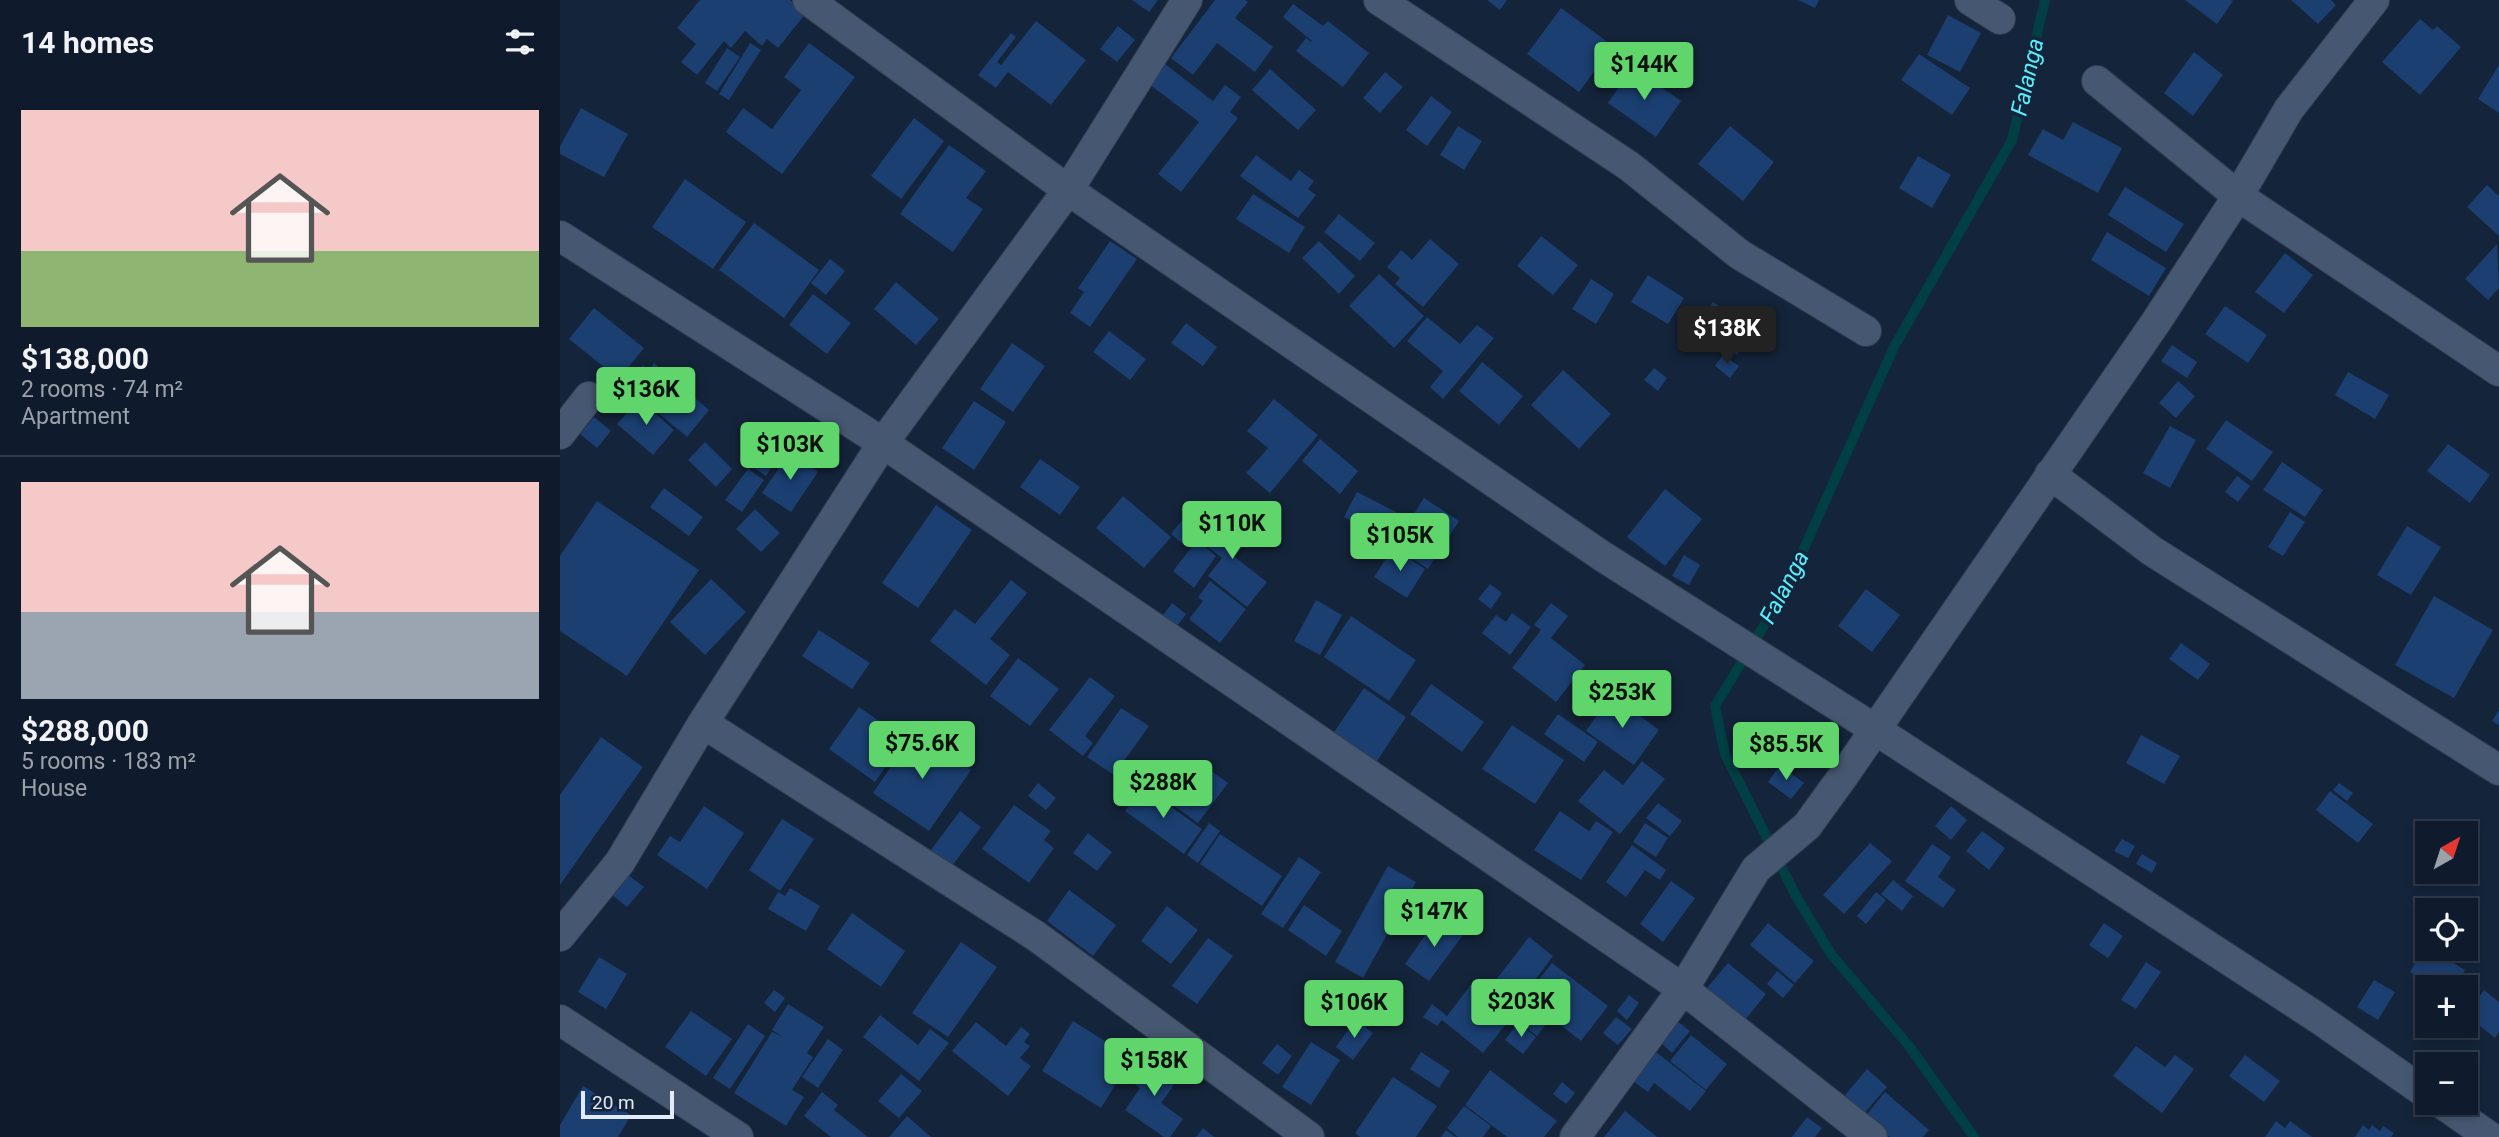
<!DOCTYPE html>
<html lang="en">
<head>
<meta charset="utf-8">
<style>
  :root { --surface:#0f1b2c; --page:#1d2838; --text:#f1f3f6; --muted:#9ba1a9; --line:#2f3948; --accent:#60d56b }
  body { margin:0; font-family:Roboto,sans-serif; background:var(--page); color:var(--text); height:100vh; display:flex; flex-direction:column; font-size:26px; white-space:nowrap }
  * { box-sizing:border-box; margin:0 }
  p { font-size:23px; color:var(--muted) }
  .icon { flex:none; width:38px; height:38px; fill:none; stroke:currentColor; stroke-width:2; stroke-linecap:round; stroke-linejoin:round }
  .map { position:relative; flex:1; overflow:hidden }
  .panel { display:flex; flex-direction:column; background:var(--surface); width:560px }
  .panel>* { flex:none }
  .needle { width:46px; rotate:39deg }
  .controls { position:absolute; left:1855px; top:821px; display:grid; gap:14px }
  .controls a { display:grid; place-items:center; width:63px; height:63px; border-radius:0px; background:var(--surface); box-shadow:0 4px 10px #0003,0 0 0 2px var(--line); font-size:35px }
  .scale { position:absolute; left:21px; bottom:18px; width:93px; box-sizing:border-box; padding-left:7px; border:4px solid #e1ebfa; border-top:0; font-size:19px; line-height:24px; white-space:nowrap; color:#e1ebfa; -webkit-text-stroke:5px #14243a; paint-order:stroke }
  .price { position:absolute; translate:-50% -60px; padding:0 16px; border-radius:7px; background:var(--accent); color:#111; font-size:23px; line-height:46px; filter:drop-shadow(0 2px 4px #0008) }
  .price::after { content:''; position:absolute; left:50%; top:42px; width:21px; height:16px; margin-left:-10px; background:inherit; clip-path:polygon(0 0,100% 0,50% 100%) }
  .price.current { background:#222; color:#fff }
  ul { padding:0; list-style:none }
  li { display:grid; align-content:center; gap:14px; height:371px; padding:0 21px }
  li+li { border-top:2px solid var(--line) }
  li span { display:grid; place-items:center; height:217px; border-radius:0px; color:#555 }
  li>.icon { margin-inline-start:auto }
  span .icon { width:126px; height:126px; fill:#fffc; stroke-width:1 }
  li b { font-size:30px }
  h2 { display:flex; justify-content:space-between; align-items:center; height:84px; padding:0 21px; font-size:30px }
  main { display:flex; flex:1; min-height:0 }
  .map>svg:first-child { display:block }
</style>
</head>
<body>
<main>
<section class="panel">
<h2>14 homes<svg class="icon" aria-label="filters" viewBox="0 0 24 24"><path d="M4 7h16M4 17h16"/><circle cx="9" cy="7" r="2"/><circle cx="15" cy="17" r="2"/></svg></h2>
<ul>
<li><span style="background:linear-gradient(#f6c9c9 65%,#8fb573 0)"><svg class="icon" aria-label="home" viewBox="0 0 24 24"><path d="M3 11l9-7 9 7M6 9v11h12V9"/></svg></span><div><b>$138,000</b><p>2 rooms · 74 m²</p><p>Apartment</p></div></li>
<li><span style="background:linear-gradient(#f6c9c9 60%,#9aa5b1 0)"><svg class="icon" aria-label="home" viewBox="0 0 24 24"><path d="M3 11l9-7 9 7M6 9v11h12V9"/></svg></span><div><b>$288,000</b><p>5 rooms · 183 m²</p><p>House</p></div></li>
</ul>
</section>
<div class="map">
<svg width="1939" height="1137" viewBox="0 0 1939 1137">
  <rect width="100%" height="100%" fill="#14243a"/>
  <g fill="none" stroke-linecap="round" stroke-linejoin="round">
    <!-- stream -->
    <path stroke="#003f44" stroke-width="10" d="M1414,1137l-65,-91 -78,-92 -35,-58 -71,-142 -10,-48 70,-115 109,-244 118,-207 33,-140"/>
  </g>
  <!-- building -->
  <path fill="#1b3f71" d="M140,0h90l16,13 -28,35 -11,-9 -5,7 -17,-15 -14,17 -7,-7 -27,34 -16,-13 15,-18 -19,-16z
    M572,0h26l-9,12z
    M655,0h30l3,2 -13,16 38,29 -18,25 -38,-29 -24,32 -22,-17z
    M927,0h20l-7,10z
    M1238,0h21l-4,8z
    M1625,0h46l2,1 -16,23z
    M1731,0h40l5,5 -18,19z
    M733,4l30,22 5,-5 41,32 -26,34 -47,-36 10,-13 5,4 1,-1 -29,-24z
    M1001,8l52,38 -34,46 -52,-38z
    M1388,15l33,18 -21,39 -33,-17z
    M1860,19l13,11 4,-4 24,21 -41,48 -38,-33z
    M476,21l50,39 -35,45 -43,-33 -12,16 -18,-13 33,-42 5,4 -19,25 4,3z
    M558,26l17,14 -18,22 -17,-13z
    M190,43l11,7 -32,50 -10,-6z
    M249,43l46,34 -73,97 -56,-42 17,-24 29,21 29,-39 -17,-13z
    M167,48l13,9 -23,34 -12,-8z
    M1634,52l29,23 -30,41 -29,-23z
    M1359,54l51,34 -18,27 -51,-35z
    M605,64l48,37 12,-16 16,12 -11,15 8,6 -57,74 -23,-18 41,-52 -50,-38z
    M1939,65v48l-21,-14z
    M1073,67l48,34 -25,36 -48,-34z
    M710,69l46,41 -18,20 -46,-40z
    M825,72l18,15 -23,26 -17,-15z
    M871,96l21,16 -25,34 -21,-16z
    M21,108l47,26 -24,43 -44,-23v-8z
    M354,118l30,23 -43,58 -30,-23z
    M1513,122l49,26 -24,45 -70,-38 15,-26 20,11z
    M898,126l24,15 -18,29 -24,-15z
    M1170,126l44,36 -31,39 -45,-37z
    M389,145l37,26 -20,27 17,11 -30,43 -53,-38z
    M696,155l35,26 8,-11 15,11 -6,8 8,6 -18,23 -58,-42z
    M1358,156l33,19 -19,33 -33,-20z
    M125,179l61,43 -33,47 -61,-42z
    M1927,185l12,11v40l-32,-29z
    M1565,187l59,37 -18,28 -58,-37z
    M693,194l52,33 -16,26 -53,-34z
    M779,214l36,29 -15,18 -36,-29z
    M194,223l65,47 -35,48 -65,-48z
    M1547,232l59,36 -17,28 -58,-36z
    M981,236l37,29 -25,30 -36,-29z
    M870,239l29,25 -36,43 -28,-23 5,-6 -13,-11 14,-17 11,10z
    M550,241l27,18 -47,68 -20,-14 14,-21 -6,-4z
    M759,241l36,35 -16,18 -37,-36z
    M1937,244l2,44 -11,12 -23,-21z
    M1725,253l28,22 -29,38 -29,-21z
    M270,259l15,12 -19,24 -15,-12z
    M819,274l45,42 -30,32 -45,-42z
    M1088,275l36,23 -16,26 -37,-22z
    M1031,279l23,15 -18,30 -24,-15z
    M336,282l43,37 -23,26 -42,-36z
    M253,294l38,29 -24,31 -38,-29z
    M1153,302l41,27 -17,26 -41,-28z
    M1665,306l42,29 -19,28 -43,-29z
    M34,308l50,40 -25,31 -50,-40z
    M867,317l33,27 17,-19 17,13 -51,61 -13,-12 13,-16 -36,-30z
    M626,323l31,24 -14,19 -32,-23z
    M549,331l37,28 -16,21 -37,-28z
    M452,343l33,23 -32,46 -33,-23z
    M1612,345l25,17 -10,16 -26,-17z
    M1163,355l16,11 -9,12 -15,-12z
    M922,362l41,34 -24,29 -40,-34z
    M94,363l55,47 -22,27 -61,-51 17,-21 6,5z
    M1094,368l13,10 -9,13 -14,-11z
    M1003,370l48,44 -32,35 -48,-44z
    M1788,372l41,23 -14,24 -40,-24z
    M1618,381l17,15 -19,22 -17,-15z
    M79,399l35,31 -21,25 -36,-31z
    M714,399l44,36 -48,58 -24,-20 22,-25 -21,-17z
    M414,401l32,21 -32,48 -32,-22z
    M34,417l17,14 -14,17 -17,-14z
    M1666,420l47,32 -21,29 -46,-32z
    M1610,426l26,14 -26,48 -27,-15z
    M209,436l16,11 -19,29 -16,-11z
    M760,439l38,32 -18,23 -38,-33z
    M145,442l27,27 -16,18 -28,-27z
    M1888,444l42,31 -20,28 -43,-32z
    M229,453l29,19 -27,40 -29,-19z
    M480,459l40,28 -20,28 -40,-28z
    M1722,462l41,28 -18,27 -42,-27z
    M188,469l16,11 -22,32 -17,-12z
    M1677,476l13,10 -12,16 -13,-10z
    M104,488l39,29 -14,19 -39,-29z
    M1105,489l37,30 -37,47 -38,-29z
    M797,492l39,20 -13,26 -39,-21z
    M563,496l48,41 -27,31 -48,-40z
    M864,498l35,23 -31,48 -35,-23z
    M37,501l102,69 -72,106 -67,-45v-75z
    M376,505l36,25 -54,78 -36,-25z
    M195,509l25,24 -19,19 -25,-23z
    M630,510l14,11 -19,25 -14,-12z
    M1730,512l15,10 -22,34 -15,-9z
    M659,513l31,24 -14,18 -9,-4 40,31 -20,25 -39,-31 14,-18 -23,-18z
    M1847,526l34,21 -30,48 -34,-20z
    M637,540l19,16 -22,32 -21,-17z
    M833,548l32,21 -18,29 -33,-21z
    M1124,555l16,10 -11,20 -17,-9z
    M151,579l35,33 -41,43 -35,-33z
    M451,580l16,13 -37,46 20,16 -24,30 -56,-44 25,-32 20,15z
    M650,581l36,28 -26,34 -31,-24 14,-18 -5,-4z
    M930,584l12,9 -11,16 -13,-10z
    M1306,589l34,26 -28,37 -34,-26z
    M1874,596l59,34 -39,68 -59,-33z
    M756,600l26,15 -22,40 -26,-14z
    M612,603l14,11 -11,15 -14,-11z
    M991,603l17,13 -17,22 34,27 -29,37 -44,-34 29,-38 -7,-5z
    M952,613l19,14 -21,28 -28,-22 14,-18 10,7z
    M791,616l65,44 -27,41 -65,-44z
    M259,630l51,33 -18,26 -50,-33z
    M1621,643l29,21 -12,16 -29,-21z
    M458,658l41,31 -29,37 -40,-30z
    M530,677l25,19 -30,40 8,7 -10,13 -34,-26z
    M871,684l53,38 -22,30 -52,-38z
    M804,688l42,29 -33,50 -43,-29z
    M1051,695l48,35 -25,35 -48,-34z
    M299,707l46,32 -30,43 -46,-33z
    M561,708l28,18 -35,49 -27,-18z
    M1939,710v15l-7,-4z
    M998,714l40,28 -14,20 -40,-28z
    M952,725l52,35 -29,44 -53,-35z
    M355,731l56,39 -42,61 -56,-38z
    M1581,735l39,21 -16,28 -38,-21z
    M41,737l42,30 -83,118v-90z
    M1260,751l9,8 -6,7 -9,-8z
    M637,761l31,22 -30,40 -39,-28 7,-9 9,5z
    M1082,761l23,18 -45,55 -42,-33 26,-31 19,15z
    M1220,765l24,18 -13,16 -23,-17z
    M478,783l18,15 -10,12 -18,-14z
    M1779,783l14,10 -6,8 -14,-11z
    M582,786l60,43 -18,25 -59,-43z
    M1770,791l43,33 -15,19 -42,-33z
    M1098,803l24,18 -12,15 -24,-18z
    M454,805l37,26 -7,9 10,8 -25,35 -47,-34z
    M144,806l40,27 -37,56 -50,-34 13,-19 10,6z
    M1391,806l16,14 -16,20 -16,-14z
    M400,811l21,16 -29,39 -21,-16z
    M1000,811l29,20 7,-10 17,11 -32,48 -47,-30z
    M222,819l32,20 -34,52 -31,-21z
    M649,823l11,8 -22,32 -11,-8z
    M1085,823l23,15 -12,19 -23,-15z
    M1422,831l23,17 -16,22 -23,-19z
    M528,833l24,19 -15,19 -24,-18z
    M660,834l62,42 -20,30 -62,-42z
    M1562,839l13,7 -7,12 -14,-7z
    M1310,843l22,18 -48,53 -21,-19z
    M1372,844l19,13 -13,20 18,13 -13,18 -38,-27z
    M1072,845l34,25 -6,10 -15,-10 -19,27 -20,-15z
    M1582,854l15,9 -5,10 -16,-9z
    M739,857l22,15 -38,56 -22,-14z
    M828,866l28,16 -53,96 -28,-16z
    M68,875l16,12 -17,20 -15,-12z
    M1333,880l20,16 -11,15 -21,-17z
    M1111,881l24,17 -32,44 -23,-18z
    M230,888l30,18 -14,25 -38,-22 10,-17 7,4z
    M509,890l47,35 -23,31 -46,-35z
    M1316,892l10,8 -20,24 -9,-8z
    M744,905l38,26 -16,25 -38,-26z
    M607,906l31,24 -27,34 -30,-23z
    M292,913l53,38 -24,36 -54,-38z
    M878,917l25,18 -34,46 -24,-17z
    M1208,923l46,38 -19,22 -45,-38z
    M1544,923l19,13 -15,22 -19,-13z
    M969,937l24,19 -39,52 -25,-19z
    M648,938l25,18 -36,48 -25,-18z
    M401,942l36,25 -49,70 -36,-24z
    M1865,946l40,24 -10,17h-19l-26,-15z
    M39,957l28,17 -21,35 -28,-17z
    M1586,962l15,10 -25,37 -15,-9z
    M992,963l56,43 -27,35 -56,-44z
    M1168,963l38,31 -21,26 -38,-32z
    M1217,971l17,14 -11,13 -16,-14z
    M1814,980l21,12 -17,28 -21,-13z
    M913,982l41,32 -31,39 -41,-33 -5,6 -14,-9 9,-13 15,12z
    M214,990l11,8 -10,14 -11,-9z
    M1924,990l15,12v30l-4,6 -29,-23z
    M1069,995l10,8 -12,17 -10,-9z
    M228,1004l36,23 -17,26 6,4 -21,33 12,7 -18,29 -52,-33 38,-61 11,5 -11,-7z
    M972,1005l18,14 -13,17 -18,-14z
    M131,1011l41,28 -26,37 -41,-29z
    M320,1015l38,30 12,-16 19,14 -30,38 -56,-44z
    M1056,1017l16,12 -14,16 -15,-12z
    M795,1020l18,13 -20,27 -17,-13z
    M513,1021l59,37 -31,50 -59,-37z
    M1117,1021l13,10 -18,22 -12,-11z
    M416,1022l30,24 15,-19 9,7 -6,8 6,4 -10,12 11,8 -23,30 -56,-45z
    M958,1023l18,14 -13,17 -18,-14z
    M188,1024l17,12 -35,53 -17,-11z
    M1131,1035l36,29 -21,26 -36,-29z
    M268,1039l15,11 -25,38 -16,-11z
    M751,1042l29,18 -29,45 -29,-18z
    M717,1044l15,12 -14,19 -16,-12z
    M1576,1046l29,21 10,-12 19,14 -32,44 -49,-37z
    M1092,1049l54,42 -16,20 -36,-28 -6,9 -18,-13z
    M861,1052l29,19 -11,17 -29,-19z
    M1685,1055l35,26 -16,21 -35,-26z
    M586,1056l32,23 -17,24 22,16 -13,18h-6l-39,-27 15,-22 -11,-8z
    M1307,1069l20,18 -26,30 -20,-17z
    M930,1070l67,51 -13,16h-37l-42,-32z
    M341,1074l21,17 -23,27 -21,-17z
    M833,1077l44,29 -21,31h-56l-5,-4z
    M1002,1082l13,11 -9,11 -13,-10z
    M23,1086l48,29 -13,22h-58v-12z
    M262,1092l16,13 -4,5 34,27h-37l-27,-21z
    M1325,1092l44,38 -6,7h-33l-27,-18z
    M904,1106l27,20 -8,11h-25l-11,-9z
    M1065,1111l32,26h-53z
    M347,1116l24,21h-42z
    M1247,1117l15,11 -7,9h-23z
    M1716,1121l9,7 5,-7 22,16h-47z
    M1803,1125l6,5 3,-5 8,6 3,-5 11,7 -3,4h-36z
    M643,1128l11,9h-18z
    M886,1130l10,7h-15z"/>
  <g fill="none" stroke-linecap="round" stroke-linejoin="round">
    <!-- minor casing -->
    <g stroke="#333d50" stroke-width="32">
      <path id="minor" d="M248,0l260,190 534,366 274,174 442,288 109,76
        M819,0l250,166 110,88 127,77
        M1410,0l30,19
        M1537,81l141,115 261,175
        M0,236l323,207 800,546 189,148
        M0,434l29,-37
        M1490,474l102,77 347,219
        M143,723l333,213 273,201
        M0,936l60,-74 83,-139 180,-280 185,-253 119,-190
        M0,1020l178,117
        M1880,1102l50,35
        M1015,1137l108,-148 73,-120 51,-43 37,-51 312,-453 82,-126 51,-87 85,-109"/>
    </g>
    <!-- minor -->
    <use href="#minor" stroke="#465871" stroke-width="30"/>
  </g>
  <g text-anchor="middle" stroke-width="7" stroke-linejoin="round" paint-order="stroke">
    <!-- water labels -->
    <g font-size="23" font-style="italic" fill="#59eefb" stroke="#14243a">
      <text transform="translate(1467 77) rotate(-77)" y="8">Falanga</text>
      <text transform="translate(1224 587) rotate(-62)" y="8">Falanga</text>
    </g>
  </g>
</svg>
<div class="controls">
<a><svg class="needle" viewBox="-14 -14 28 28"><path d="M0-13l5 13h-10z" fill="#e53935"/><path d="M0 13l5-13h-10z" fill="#9ba1a9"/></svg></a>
<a><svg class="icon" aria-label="locate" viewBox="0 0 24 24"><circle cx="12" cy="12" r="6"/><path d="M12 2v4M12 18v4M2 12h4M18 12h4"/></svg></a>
<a>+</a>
<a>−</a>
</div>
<div class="scale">20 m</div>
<b class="price" style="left:1084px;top:102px">$144K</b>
<b class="price current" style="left:1167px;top:366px">$138K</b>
<b class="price" style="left:86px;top:427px">$136K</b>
<b class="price" style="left:230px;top:482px">$103K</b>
<b class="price" style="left:672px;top:561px">$110K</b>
<b class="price" style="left:840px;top:573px">$105K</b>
<b class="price" style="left:1062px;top:730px">$253K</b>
<b class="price" style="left:362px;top:781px">$75.6K</b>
<b class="price" style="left:1226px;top:782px">$85.5K</b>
<b class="price" style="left:603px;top:820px">$288K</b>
<b class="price" style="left:874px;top:949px">$147K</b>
<b class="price" style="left:961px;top:1039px">$203K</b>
<b class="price" style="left:794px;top:1040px">$106K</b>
<b class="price" style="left:594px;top:1098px">$158K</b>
</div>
</main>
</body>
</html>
